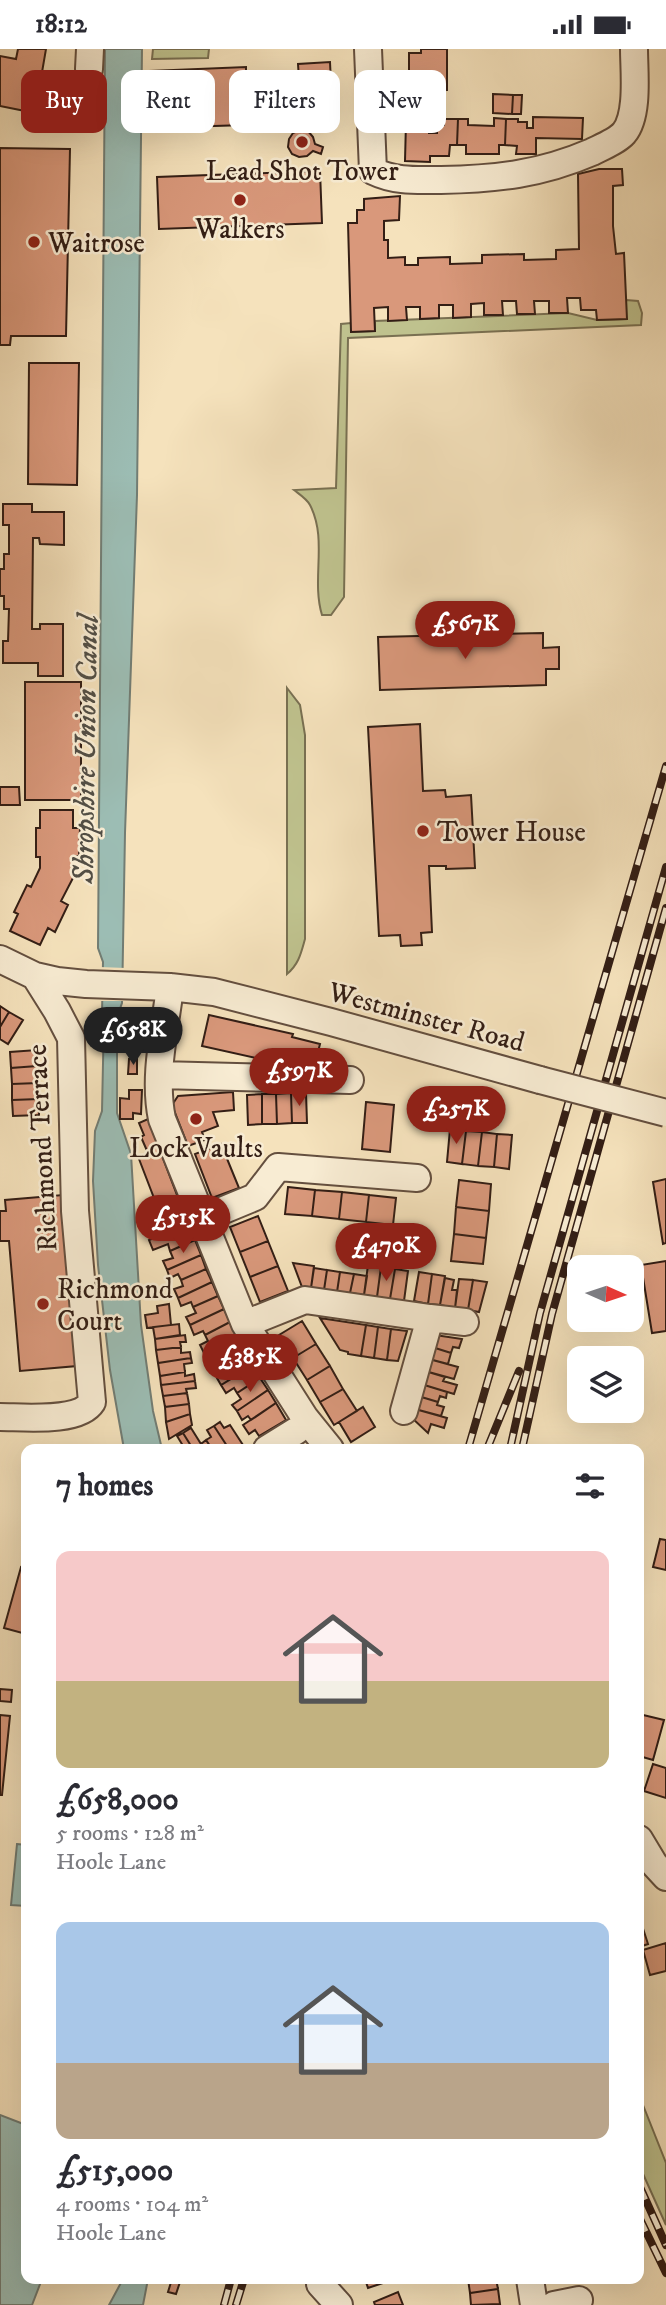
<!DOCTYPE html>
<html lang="en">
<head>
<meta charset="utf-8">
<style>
  :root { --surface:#fff; --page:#f2f2f3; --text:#2b2b33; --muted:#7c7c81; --accent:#8f2418 }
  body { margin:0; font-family:"IM FELL DW Pica",serif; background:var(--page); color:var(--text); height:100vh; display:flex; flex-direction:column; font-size:26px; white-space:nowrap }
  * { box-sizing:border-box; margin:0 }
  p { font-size:23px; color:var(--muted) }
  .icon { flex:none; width:38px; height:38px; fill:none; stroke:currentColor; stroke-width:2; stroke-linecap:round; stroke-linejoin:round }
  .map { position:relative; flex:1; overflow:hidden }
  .drawer { position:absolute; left:21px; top:1395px; width:623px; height:840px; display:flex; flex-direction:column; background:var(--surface); border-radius:14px; box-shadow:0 7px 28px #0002 }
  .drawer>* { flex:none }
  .hud { position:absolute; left:21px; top:21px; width:625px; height:63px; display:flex; gap:14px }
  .needle { width:46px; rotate:93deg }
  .fabs { position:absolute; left:567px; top:1206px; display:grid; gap:14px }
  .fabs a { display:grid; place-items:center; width:77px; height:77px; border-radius:14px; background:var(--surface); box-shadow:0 7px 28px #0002; font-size:35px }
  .price { position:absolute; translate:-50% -60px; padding:0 16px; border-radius:24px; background:var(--accent); color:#fff; font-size:23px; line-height:46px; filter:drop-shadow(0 2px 4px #0008) }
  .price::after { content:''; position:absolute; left:50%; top:42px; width:21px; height:16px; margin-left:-10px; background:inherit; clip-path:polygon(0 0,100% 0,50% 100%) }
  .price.active { background:#222; color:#fff }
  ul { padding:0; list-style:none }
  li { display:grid; align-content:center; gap:14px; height:371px; padding:0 35px }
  li span { display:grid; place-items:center; height:217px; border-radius:14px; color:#555 }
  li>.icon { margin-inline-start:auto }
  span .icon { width:126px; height:126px; fill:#fffc; stroke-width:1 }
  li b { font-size:30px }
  h2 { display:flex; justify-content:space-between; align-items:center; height:84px; padding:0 35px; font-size:30px }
  .pill { padding:0 24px; border-radius:14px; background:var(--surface); box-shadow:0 7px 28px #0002; font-size:24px; line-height:63px }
  .pill.active { background:var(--accent); color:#fff }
  .status { display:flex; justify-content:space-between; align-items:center; height:49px; padding:0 35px; background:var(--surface); direction:ltr }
  .status svg { height:19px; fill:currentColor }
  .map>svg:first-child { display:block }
</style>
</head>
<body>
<div class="status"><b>18:12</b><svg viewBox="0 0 49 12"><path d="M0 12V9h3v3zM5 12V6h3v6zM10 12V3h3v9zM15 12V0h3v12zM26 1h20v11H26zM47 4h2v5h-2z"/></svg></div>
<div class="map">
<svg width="666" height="2256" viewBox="0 0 666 2256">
  <rect width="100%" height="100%" fill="#f5e2bc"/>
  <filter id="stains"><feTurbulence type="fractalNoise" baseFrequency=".00286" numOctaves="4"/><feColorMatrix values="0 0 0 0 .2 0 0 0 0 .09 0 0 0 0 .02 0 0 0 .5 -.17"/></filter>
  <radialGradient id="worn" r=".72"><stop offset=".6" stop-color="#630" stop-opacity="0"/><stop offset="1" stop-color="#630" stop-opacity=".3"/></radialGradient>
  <!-- green -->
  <path fill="#bfc28e" stroke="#797052" stroke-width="2" d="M153,0h56l-1,9 -56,1z
    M626,251l12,1 4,12 -1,12 -293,13 -4,259 -13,18h-9c-11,-36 6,-75 -12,-110 -3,-6 -11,-11 -16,-15l42,-2 5,-164 10,-1 1,9 23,-1v-10l193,-8 29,7 29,-1z
    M287,639l13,17 5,30v204c-4,14 -6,25 -18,35z
    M639,2046l27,68v62l-27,-60z"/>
  <!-- water -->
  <path fill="#9cbdb4" stroke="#727d74" stroke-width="2" d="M105,0h37l-5,446 -12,338 -3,170 -5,14v96l14,41 10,171 12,86 9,38h-38l-14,-79 -12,-105 -5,-84 2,-50 7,-20 2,-95 -2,-2 1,-52 -5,-14z
    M17,1795l9,1v61l-15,-1z
    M0,2066l26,10v154h16l-10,26h-32z
    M123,2230h25l-5,26h-34z"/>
  <!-- pier -->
  <path fill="#f5e2bc" d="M99,918l27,1 -1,33h-27z"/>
  <!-- building -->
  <path fill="#d9987b" stroke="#331e15" stroke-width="2" d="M18,0h28l-11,64 -35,-7v-50l16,3z
    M421,0h26v41l-38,1v-38h12z
    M330,13l2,43 -44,2 -2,-27 13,-1 -1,-15z
    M246,18v9l40,-2 2,33 -43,2v16l-93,3 -2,-57z
    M493,45l20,1 -1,19 -19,-1z
    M513,46h9l-1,19h-9z
    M533,68l50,1 -1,21 -46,-1v16h-20l1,-8 -12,-1 1,-26h12v3h9v6h6z
    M494,69l12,1 -1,26h-6v9h-33v-9h-9l1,-26h10v6l26,1z
    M444,70h14l-1,26h-7l-1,11h-19v6l-25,-1 1,-39 23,1v10h8v-8h7z
    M300,81l8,1 5,6 2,7 8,3 -2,7 -8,-3 -6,5 -8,1 -7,-3 -4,-7 1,-8 4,-6z
    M0,99l70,1 -4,187h-55l-1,9h-10z
    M599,120h23l1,16 -10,1v40l3,28 8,-1 3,66 -30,1 -1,-10h-15l-1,-12h-13l1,15h-19v-12h-15l1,13h-18l-1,-13h-14l1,14h-19v-12l-13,1v13l-18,1v-13h-14v13l-19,1v-12h-14l1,13 -19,1v-14l-14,1 1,23 -24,1 -3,-109h9v-13h7v-11l36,-3 -1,24 -15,1v19h4v18l17,-1v8h13v-7l32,-1v7l32,-1v-8l42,-1v6l32,-1v-9l23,-1 -1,-75z
    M320,122l2,52 -163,6 -2,-52z
    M29,314h50l-2,122 -49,-1z
    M3,455h29v8h32v33l-24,-1 -1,-6h-6l-1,91h8v-5h23v52h-25v-13h-35v-22h5l1,-32h-5v-13h-4v-27h4v-15h5v-29h-6z
    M543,584v15l16,-1v22h-13v16l-166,5 -2,-53z
    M25,633h56v118h-56z
    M420,675l3,67 22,-1 1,7 25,-2 4,73 -29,1v-3h-17l3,66 -11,1 1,12 -21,1 -1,-11 -21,1 -11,-209z
    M0,738h19l1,18h-20z
    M40,761h33v18h7l-1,28h-6l1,20 -13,25 7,4 -13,27 -7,-4 -8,17 -30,-14 8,-17 -4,-2 13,-27 4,2 9,-19v-11h-4v-29h4z
    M0,957l9,6 -9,15z
    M9,963l14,8 -15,24 -8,-5v-12z
    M209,966l84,19 -1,3 28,7 -5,20 -26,-6 -2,7 -85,-19z
    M37,1001v16l-26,2 -1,-16z
    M129,1010h8v15h-9z
    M37,1017l1,17 -26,1 -1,-16z
    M38,1034l1,16 -27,1v-16z
    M129,1041h13l-1,24 -8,-1v6h-13v-21l9,1z
    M233,1043l1,18 -21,2 5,14 -16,6 3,8 -17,6 -16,-41 6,-9z
    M291,1044h15l1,30h-15z
    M291,1044l1,30 -15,1 -1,-30z
    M262,1045v30l-14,1 -1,-30z
    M262,1045h14l1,30h-15z
    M39,1050v16l-26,1 -1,-16z
    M366,1053l28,3 -4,47 -28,-3z
    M148,1070l40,105 -37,15 -4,-9 11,-5 -2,-4 6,-2 -23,-60 9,-6 -7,-16 3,-2 -5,-12z
    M450,1080l16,2 -4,33 -15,-2z
    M466,1082l16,1 -4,34 -16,-2z
    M482,1083l15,2 -3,33 -16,-1z
    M497,1085l15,1 -3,34 -15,-2z
    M221,1095l18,44 -27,10 -17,-44z
    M666,1130v64l-3,1 -10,-62z
    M459,1131l32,4 -2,27 -33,-4z
    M288,1138l27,3 -3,26 -27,-2z
    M315,1141l27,2 -3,27 -27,-3z
    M342,1143l27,3 -3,27 -27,-3z
    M63,1146l14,171 -57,5 -11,-130h-9v-30h6l-1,-11z
    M369,1146l27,3 -3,27 -27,-3z
    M456,1158l33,4 -3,27 -32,-4z
    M258,1167l10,25 -28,11 -10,-25z
    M188,1175l7,16 -25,11 -2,-7 -15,6 -4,-10z
    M454,1185l32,4 -3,26 -32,-3z
    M195,1191l6,15 -34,15 -4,-9 10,-3 -3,-7z
    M268,1192l10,25 -28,11 -10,-25z
    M201,1206l5,14 -25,11 -3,-6 -8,4 -3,-8z
    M666,1212v70l-14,2 -11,-68z
    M293,1214l21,3 -3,22 -9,-1z
    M368,1216l13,2 -4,30 -13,-2z
    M278,1217l10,25 -28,11 -10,-25z
    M381,1218l14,2 -5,30 -13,-2z
    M314,1219l13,2 -3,20 -13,-2z
    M206,1220l6,13 -34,16 -4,-9 9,-3 -2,-6z
    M395,1220l13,2 -4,30 -14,-2z
    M327,1221l13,2 -3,20 -13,-2z
    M340,1223l14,2 -4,19 -13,-1z
    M419,1223l13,2 -4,30 -14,-3z
    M354,1225l13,2 -3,19 -14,-2z
    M432,1225l13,2 -5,29 -12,-1z
    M445,1229l9,2 -2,10h5l-2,18 -15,-3z
    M459,1230l14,1 -5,30 -13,-2z
    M473,1231l14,2 -8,30 -11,-2z
    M212,1233l6,14 -25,11 -2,-5 -10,4 -3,-8z
    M218,1247l6,13 -34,16 -4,-8 10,-4 -3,-6z
    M169,1255l2,21 -24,3 -2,-13 13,-2 -1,-7z
    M224,1260l6,13 -25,13 -2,-4 -9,4 -4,-10z
    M320,1269l46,7 -5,31 -13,-2v-2l-8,-2z
    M302,1272l14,23 -23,14 -14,-23z
    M230,1273l7,14 -33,17 -4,-8 8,-4 -3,-6z
    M179,1275l1,11 -25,4 -2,-12z
    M366,1276l12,2 -4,31 -13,-2z
    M378,1278l13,2 -4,31 -13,-2z
    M391,1280l16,2 -9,30 -11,-1z
    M185,1286l1,7h-6l1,5 -25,3 -1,-11z
    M435,1286l27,4 -3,9 -6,-1 -2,6 -19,-6z
    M237,1287l8,16 -25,15 -4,-8 -6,4 -6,-10z
    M316,1295l14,22 -23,14 -14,-22z
    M181,1298v6l9,-1 1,6 -33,5 -2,-13z
    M432,1298l19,6 -3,11 -19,-5z
    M245,1303l7,14 -31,19 -4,-7 7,-4 -4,-7z
    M191,1309l1,5 -8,1 1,8 -25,4 -2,-13z
    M429,1310l29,8 -4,12 -29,-8z
    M252,1317l8,12 -23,15 -3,-5 -8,5 -5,-8z
    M330,1317l13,23 -23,13 -13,-22z
    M425,1322l20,6 -2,4 14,4 -3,9 -33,-10z
    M185,1323v4l9,-2 1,7 -34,4 -1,-9z
    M260,1329l8,12 -31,21 -5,-6 9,-6 -4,-6z
    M195,1332l1,7 -10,1 1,4 -24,3 -2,-11z
    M421,1335l26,8 -1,6 -6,-2 -2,6 -20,-6z
    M343,1340l14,22 -23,14 -14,-23z
    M268,1341l8,13 -25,17 -3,-4 -6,4 -5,-9z
    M187,1344l2,11 -24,3 -2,-11z
    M418,1347l20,6 -1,3 7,2 -3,9 -26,-7z
    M276,1354l10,17 -27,16 -4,-6 -6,4 -6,-9z
    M189,1355l1,10 -24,8 -1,-15z
    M363,1358l12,20 -24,15 -12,-20z
    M415,1360l32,9 -3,10 -13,-4 -3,9 -16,-15z
    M190,1365l2,11 -23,14 -3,-17z
    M220,1373l4,6 6,-3 13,20 -5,4h-9l-15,-23z
    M214,1377l15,23h-17l-6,-9 5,-3 -4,-7z
    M191,1379l10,16 5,-4 6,9h-19l-10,-16z
    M183,1384l10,16h-8l-8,-13z
    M660,1490l6,1v30l-13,-3z
    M21,1518l5,2v65l-22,-6z
    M0,1640l12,1 -1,12 -11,-1z
    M639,1665l25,6 -11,40 -14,-4z
    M0,1666l10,1 -8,79h-2z
    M653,1715l13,4v30l-22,-7z
    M639,1867l9,28 -9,3z
    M666,1894v28l-16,4 -7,-25z
    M172,2230h9l-5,15 -8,-2z
    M365,2230h30l-27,9z
    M468,2230h28l2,10 -28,4z
    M498,2240l2,15 -29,1 -1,-12z
    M398,2243l5,13h-28l-1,-3z"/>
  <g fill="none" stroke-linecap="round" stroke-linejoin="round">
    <!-- minor casing -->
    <g stroke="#644f3f" stroke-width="30">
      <path id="minor" d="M368,0l5,122c23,11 44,9 68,9 56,-1 100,-6 151,-28 10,-5 25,-11 32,-19 15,-18 10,-62 10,-84
        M89,20l1,-20
        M0,910l35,17 22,5 29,3 84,3 44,5 117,30 209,58
        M170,938c-5,43 -17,89 -8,132l83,205 60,94 25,31
        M159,1026l191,5
        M202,1170l53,-22 23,-30 139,11
        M430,1269l35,4
        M245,1275l60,-24 125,18 -26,93
        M0,1368c23,0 79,6 92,-15l-17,-191 -4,-173 -14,-27 -22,-35
        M267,1400l29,-18
        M639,1790l15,25 12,13
        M530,2230l4,26
        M320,2235l19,21
        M554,2256l25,-5"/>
    </g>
    <!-- minor -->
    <use href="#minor" stroke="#f8ecd3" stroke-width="26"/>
    <!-- rail casing -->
    <g stroke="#331e15" stroke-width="8">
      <path id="rail" d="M468,1400l198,-683
        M487,1400l32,-78
        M510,1400l30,-136 126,-446
        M522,1400l30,-135 114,-406
        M639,2136l27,60
        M639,2168l27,56
        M224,2256l7,-26
        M236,2256l8,-26"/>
    </g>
    <!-- rail -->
    <use href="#rail" stroke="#f8ecd3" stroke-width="5" stroke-dasharray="16" stroke-linecap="butt"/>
    <!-- minor-bridge casing -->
    <g stroke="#644f3f" stroke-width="30" stroke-linecap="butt">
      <path id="minor-bridge" d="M540,1031l126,33"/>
    </g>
    <!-- minor-bridge -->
    <use href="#minor-bridge" stroke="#f8ecd3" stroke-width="26"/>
  </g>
  <!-- markers -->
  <g fill="#8f2418" stroke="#f8ecd3" stroke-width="2.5">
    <circle cx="302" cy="93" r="7"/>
    <circle cx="240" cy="151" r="7"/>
    <circle cx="34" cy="193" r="7"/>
    <circle cx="423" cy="782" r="7"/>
    <circle cx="196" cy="1070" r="7"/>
    <circle cx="43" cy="1255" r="7"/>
  </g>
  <g text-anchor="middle" stroke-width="5" stroke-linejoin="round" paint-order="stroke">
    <!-- poi labels -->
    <g font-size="28" fill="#331e15" stroke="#f8ecd3">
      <text x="302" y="131">Lead Shot Tower</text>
      <text x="240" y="189">Walkers</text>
      <text x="48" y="203" text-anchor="start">Waitrose</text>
      <text x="437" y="792" text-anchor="start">Tower House</text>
      <text x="196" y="1108">Lock Vaults</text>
      <text x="57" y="1249" text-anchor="start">Richmond<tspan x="57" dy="32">Court</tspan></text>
    </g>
    <!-- street labels -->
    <g font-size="28" fill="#331e15" stroke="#f8ecd3">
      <text transform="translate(427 967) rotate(15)" y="10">Westminster Road</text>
      <text transform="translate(41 1099) rotate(-93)" y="10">Richmond Terrace</text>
    </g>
    <!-- water labels -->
    <g font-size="30" font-style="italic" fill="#524e45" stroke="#f8ecd3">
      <text transform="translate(85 700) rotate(-89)" y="10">Shropshire Union Canal</text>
    </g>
  </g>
  <rect width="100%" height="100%" filter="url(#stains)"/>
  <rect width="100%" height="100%" fill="url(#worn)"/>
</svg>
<div class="fabs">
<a><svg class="needle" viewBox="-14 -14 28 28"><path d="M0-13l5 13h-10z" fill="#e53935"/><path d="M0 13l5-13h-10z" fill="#7c7c81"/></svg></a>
<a><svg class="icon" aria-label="layers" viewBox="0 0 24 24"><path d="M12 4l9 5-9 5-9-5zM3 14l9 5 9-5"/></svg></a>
</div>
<b class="price" style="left:465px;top:612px">£567K</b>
<b class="price active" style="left:133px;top:1018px">£658K</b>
<b class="price" style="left:299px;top:1059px">£597K</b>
<b class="price" style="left:456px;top:1097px">£257K</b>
<b class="price" style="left:183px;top:1206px">£515K</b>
<b class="price" style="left:386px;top:1234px">£470K</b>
<b class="price" style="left:250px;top:1345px">£385K</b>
<div class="hud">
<a class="pill active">Buy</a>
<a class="pill">Rent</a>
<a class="pill">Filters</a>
<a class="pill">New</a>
</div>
<section class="drawer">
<h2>7 homes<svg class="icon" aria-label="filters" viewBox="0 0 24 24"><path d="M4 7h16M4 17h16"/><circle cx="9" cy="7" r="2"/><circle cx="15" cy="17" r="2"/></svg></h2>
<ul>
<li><span style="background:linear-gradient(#f6c9c9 60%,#c2b280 0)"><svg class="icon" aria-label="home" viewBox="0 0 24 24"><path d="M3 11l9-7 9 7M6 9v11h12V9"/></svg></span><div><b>£658,000</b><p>5 rooms · 128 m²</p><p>Hoole Lane</p></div></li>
<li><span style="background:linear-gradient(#a9c7e8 65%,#b9a48a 0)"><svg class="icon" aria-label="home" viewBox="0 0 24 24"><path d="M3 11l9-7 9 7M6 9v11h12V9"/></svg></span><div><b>£515,000</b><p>4 rooms · 104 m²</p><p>Hoole Lane</p></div></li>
</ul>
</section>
</div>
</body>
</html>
